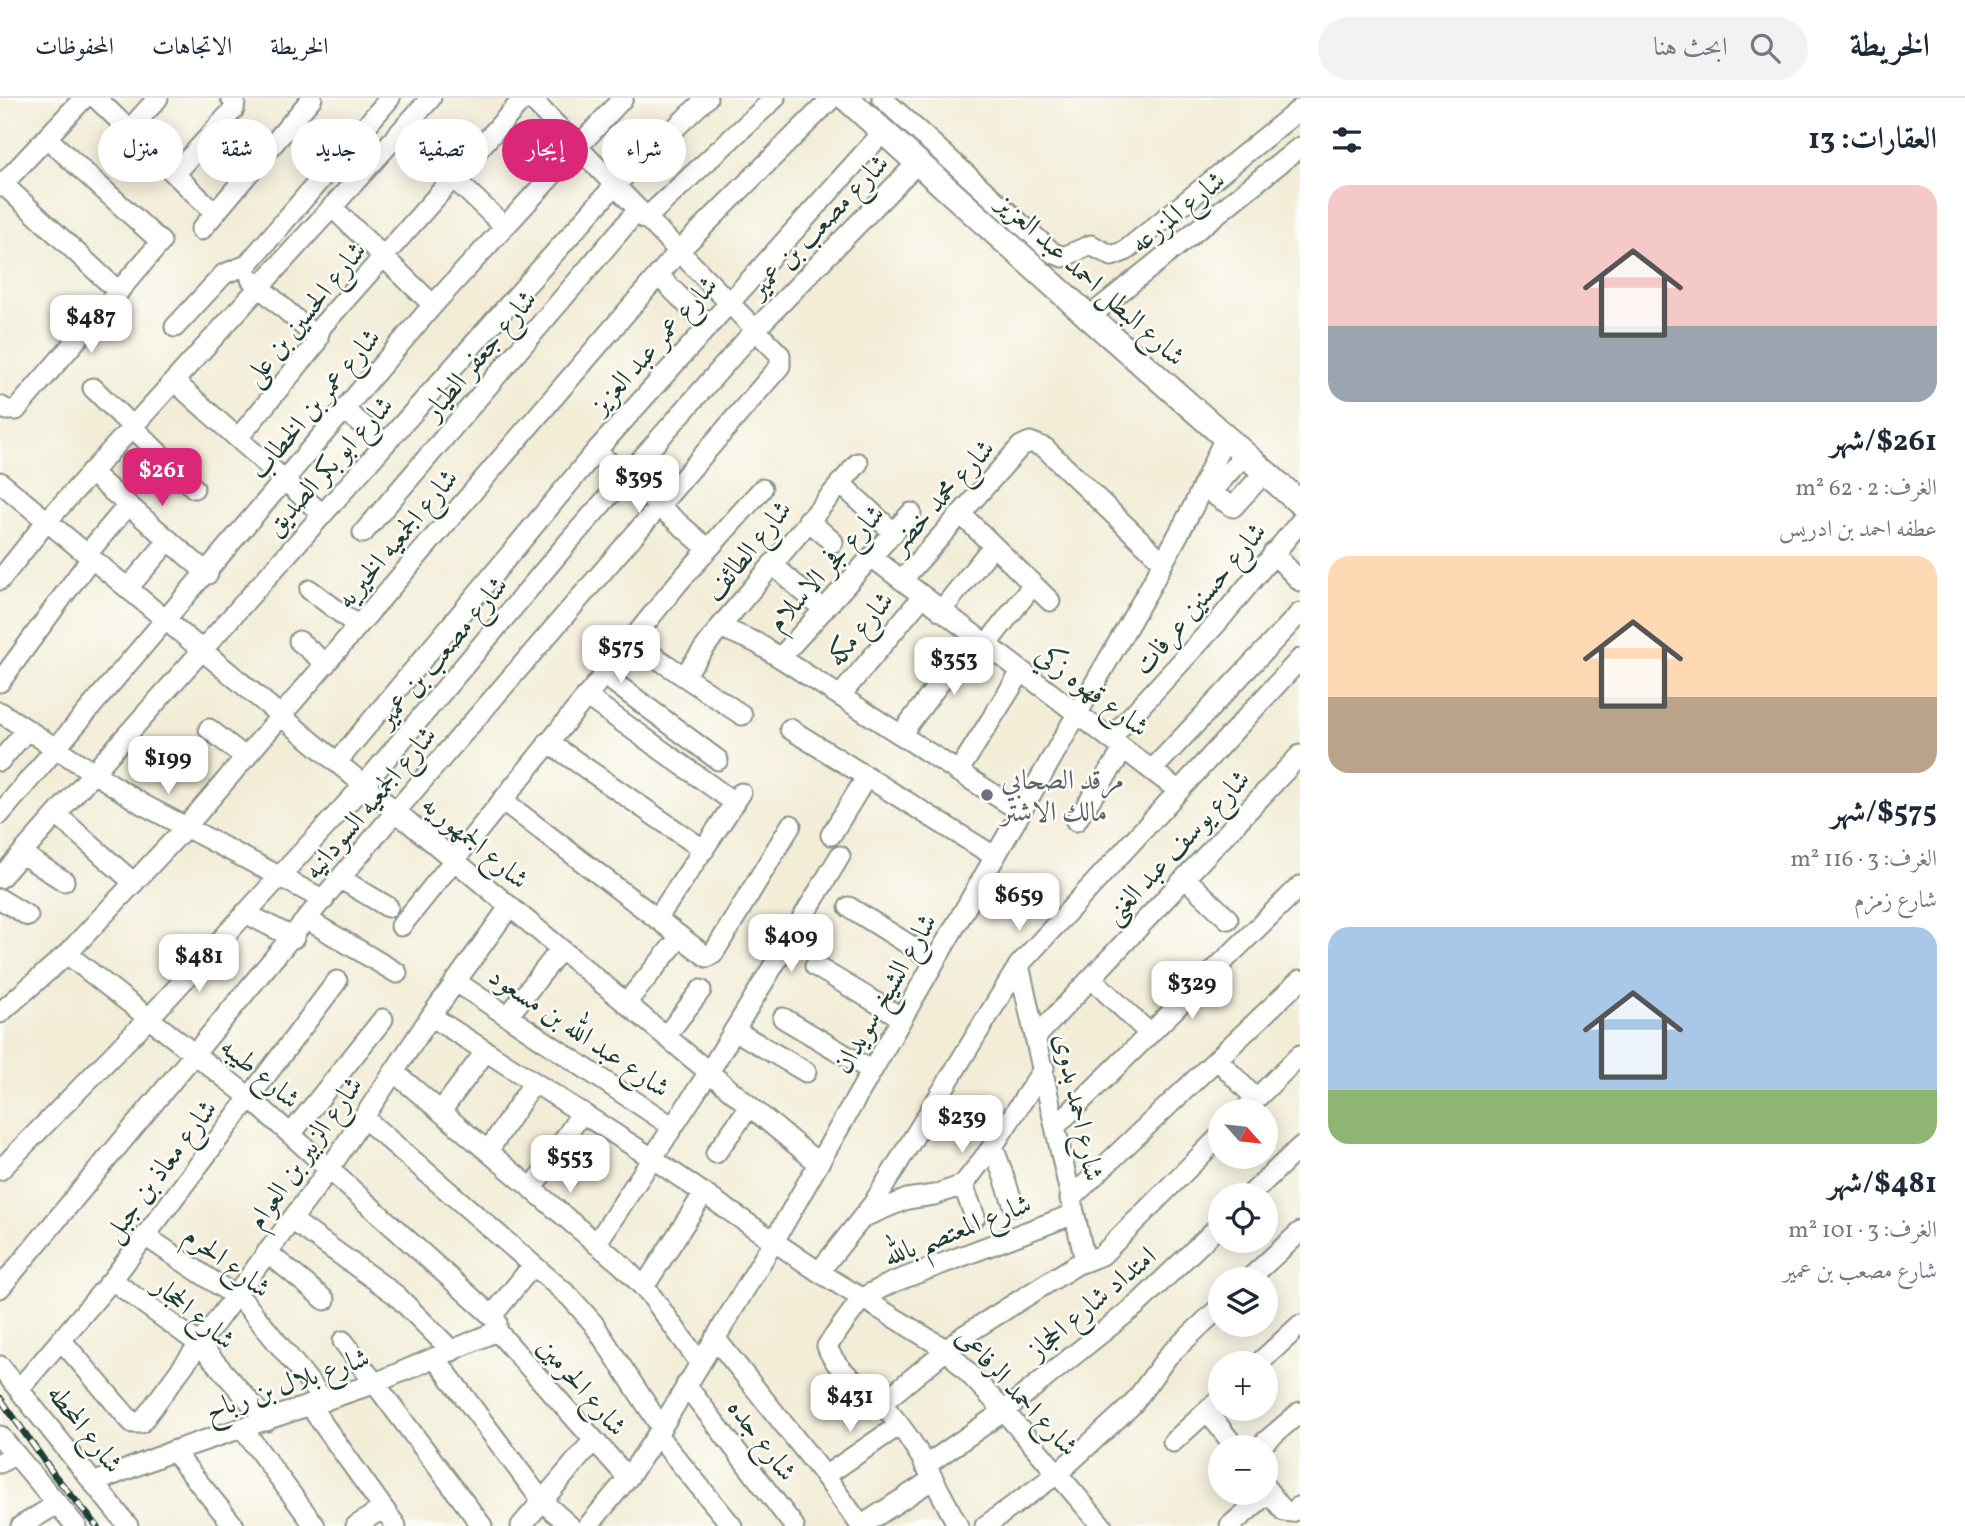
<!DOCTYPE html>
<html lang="ar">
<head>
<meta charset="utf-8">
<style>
  :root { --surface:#fff; --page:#f2f2f3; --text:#1f2937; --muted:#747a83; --line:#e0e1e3; --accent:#db2777 }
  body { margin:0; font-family:Vollkorn,Amiri,serif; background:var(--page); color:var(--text); direction:rtl; height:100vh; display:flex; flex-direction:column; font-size:26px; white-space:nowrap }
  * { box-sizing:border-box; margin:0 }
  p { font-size:23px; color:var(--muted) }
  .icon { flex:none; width:38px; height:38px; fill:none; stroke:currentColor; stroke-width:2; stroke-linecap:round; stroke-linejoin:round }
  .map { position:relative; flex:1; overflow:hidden; direction:ltr }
  .side { display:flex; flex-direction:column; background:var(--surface); width:665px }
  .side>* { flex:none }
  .hud { position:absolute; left:21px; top:21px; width:665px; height:63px; direction:rtl; display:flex; gap:14px }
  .needle { width:46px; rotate:117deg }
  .fabs { position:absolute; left:1208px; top:1001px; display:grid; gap:14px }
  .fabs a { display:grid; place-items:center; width:70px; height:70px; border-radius:50%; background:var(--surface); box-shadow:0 4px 18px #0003; font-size:35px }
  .price { position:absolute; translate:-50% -60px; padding:0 16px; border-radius:14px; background:#fff; color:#222; font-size:23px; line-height:46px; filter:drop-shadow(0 2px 4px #0008) }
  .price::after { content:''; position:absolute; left:50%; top:42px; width:21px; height:16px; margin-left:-10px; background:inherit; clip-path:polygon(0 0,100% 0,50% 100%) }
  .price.active { background:var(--accent); color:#fff }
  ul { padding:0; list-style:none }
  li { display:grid; align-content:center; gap:14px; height:371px; padding:0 28px }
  li span { display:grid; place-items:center; height:217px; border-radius:21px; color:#555 }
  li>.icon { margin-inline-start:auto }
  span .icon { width:126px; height:126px; fill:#fffc; stroke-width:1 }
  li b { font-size:30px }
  h2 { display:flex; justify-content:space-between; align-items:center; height:84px; padding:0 28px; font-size:30px }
  .pill { padding:0 24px; border-radius:32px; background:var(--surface); box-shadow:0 4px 18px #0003; font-size:24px; line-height:63px }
  .pill.active { background:var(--accent); color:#fff }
  header { display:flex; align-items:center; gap:42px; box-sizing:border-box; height:98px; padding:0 35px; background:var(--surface); border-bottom:2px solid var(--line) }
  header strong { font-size:33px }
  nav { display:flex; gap:38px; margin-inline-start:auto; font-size:24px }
  .search { width:490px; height:63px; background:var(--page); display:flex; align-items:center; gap:18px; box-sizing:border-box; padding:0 24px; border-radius:38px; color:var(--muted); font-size:26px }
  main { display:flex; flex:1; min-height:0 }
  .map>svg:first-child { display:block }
</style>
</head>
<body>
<header>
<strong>الخريطة</strong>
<div class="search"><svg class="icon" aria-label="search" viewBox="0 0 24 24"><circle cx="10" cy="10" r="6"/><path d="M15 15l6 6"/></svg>ابحث هنا</div>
<nav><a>الخريطة</a><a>الاتجاهات</a><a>المحفوظات</a></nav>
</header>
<main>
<section class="side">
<h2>العقارات: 13<svg class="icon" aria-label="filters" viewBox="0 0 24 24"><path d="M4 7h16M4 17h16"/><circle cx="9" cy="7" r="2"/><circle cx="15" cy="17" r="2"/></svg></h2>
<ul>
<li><span style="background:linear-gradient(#f6c9c9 65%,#9aa5b1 0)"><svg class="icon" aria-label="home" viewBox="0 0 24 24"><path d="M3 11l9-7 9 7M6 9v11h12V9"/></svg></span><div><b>$261/شهر</b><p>الغرف: 2 · 62 m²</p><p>عطفه احمد بن ادريس</p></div></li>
<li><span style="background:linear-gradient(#ffd9b3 65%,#b9a48a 0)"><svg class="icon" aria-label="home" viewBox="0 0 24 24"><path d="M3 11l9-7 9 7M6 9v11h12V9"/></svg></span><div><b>$575/شهر</b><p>الغرف: 3 · 116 m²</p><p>شارع زمزم</p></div></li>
<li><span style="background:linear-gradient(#a9c7e8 75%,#8fb573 0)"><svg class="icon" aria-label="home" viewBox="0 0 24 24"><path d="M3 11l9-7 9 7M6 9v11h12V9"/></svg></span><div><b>$481/شهر</b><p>الغرف: 3 · 101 m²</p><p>شارع مصعب بن عمير</p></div></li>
</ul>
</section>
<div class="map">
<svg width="1300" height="1428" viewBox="0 0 1300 1428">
  <rect width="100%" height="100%" fill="#fdfcf7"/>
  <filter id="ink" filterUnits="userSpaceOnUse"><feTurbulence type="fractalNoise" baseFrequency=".0143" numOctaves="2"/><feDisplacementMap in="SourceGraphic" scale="14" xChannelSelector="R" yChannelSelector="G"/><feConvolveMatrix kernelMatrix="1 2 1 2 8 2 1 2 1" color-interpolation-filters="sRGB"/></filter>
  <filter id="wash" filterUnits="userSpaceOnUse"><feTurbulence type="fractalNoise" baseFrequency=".00686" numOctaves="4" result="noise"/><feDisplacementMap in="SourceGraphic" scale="28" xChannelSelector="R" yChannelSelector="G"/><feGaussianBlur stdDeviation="1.57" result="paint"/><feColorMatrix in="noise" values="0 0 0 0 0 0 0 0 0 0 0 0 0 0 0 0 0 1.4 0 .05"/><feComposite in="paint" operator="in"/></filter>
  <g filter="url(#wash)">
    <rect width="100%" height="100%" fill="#f3edd8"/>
  </g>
  <g filter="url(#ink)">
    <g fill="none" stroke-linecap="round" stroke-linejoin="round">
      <!-- minor casing -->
      <g stroke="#899586" stroke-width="23">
        <path id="minor" d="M96,0l119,115
          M882,0l171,155 10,4 28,-12 21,11 13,-5 175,-142
          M129,32l29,-32
          M403,32l101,96
          M175,76l59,-65 1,-6 -4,-5
          M3,86l116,108
          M0,89l84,-89
          M333,110l100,97
          M645,121l130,-121
          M201,132l111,-132
          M658,177l49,50
          M251,181l67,60
          M1089,219l211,-170
          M175,229l49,-53 23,-9 143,-167
          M174,283l148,133
          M93,290l101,100
          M0,308l7,4h9l145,-168 -114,-104
          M344,312l41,33
          M238,340l77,-93 6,-18 203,-229
          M596,353l112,98
          M1245,356l-32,36 1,5 19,12 32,-35
          M90,374l118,102
          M0,384l818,681
          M840,385l54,50
          M961,416l89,87
          M808,422l25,22
          M363,435l274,-322
          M1273,455l27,28
          M87,456l41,-49
          M873,460l306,233
          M772,466l52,46
          M0,482l47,-59 384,-423
          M902,482l119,-134 9,-4 15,6 118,114
          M128,490l41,-48
          M310,492l48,36
          M941,513l52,-65
          M720,529l37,16 263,168
          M299,543l27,23
          M631,543l111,74
          M986,547l47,-60
          M780,560l131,-145
          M604,577l114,85
          M684,578l36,-49 138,-164
          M0,584l91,-124
          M586,598l149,107
          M840,598l82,-99
          M0,614l142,92 182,96
          M209,631l37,29
          M790,631l204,127
          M901,636l74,-98
          M1110,641l108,-117 82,-100
          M548,644l156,108
          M0,663l27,-31
          M337,664l259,-311 288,-320
          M1152,672l148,-157
          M958,674l63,-100
          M502,702l205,157 6,-3 78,-129
          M0,716l433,-509 190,-207
          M57,717l77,68
          M1076,723l48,-72
          M831,737l36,-59
          M22,756l42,27
          M0,780l614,-692 93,-88
          M1185,780l43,41
          M341,781l47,28
          M0,801l28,17
          M849,809l86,54
          M245,815l49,25
          M657,821l84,-126
          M308,822l89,53
          M401,828l277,-343 84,-94
          M67,856l181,142 244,220 5,6v9
          M1019,867l66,296
          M815,868l87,52
          M1091,880l59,56
          M455,883l218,146
          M626,905l54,-66
          M0,915l67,-59 118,-126 493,-576 154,-154
          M431,918l221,142 167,114 128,78 57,61 98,115
          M508,918l53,-67
          M783,920l89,53
          M734,932l72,42
          M666,938l35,-46
          M1036,939l264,-282
          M1217,961l39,40
          M394,974l229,194 27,28 50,69
          M441,1013l45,-60
          M1244,1013l56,-56
          M364,1020l206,179 23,26 68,104
          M1056,1028l244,-240
          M291,1036l92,-115
          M993,1048l21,60
          M488,1053l46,-69
          M716,1055l34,-47
          M0,1072l149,-152 215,-233 206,-245 185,-210 163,-168
          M963,1087l12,32
          M532,1091l50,-77
          M1250,1097l50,-48
          M1070,1101l230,-219
          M864,1119l43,-18 27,-4 29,-10 30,-39 51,-78
          M292,1122l104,75 56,56
          M145,1138l99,66 81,99
          M596,1146l113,-172 131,-216
          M267,1154l58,48
          M819,1174l54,-68 146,-239 281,-306
          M1249,1181l51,-47
          M112,1182l87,64 68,77
          M644,1189l60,-94
          M0,1190l396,-477 384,-445v-11l-250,-257
          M492,1218l41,-51
          M497,1233l131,147
          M715,1240l110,138 36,50
          M62,1243l67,78 4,4h8l189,-255 101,-152 79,-110
          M343,1243l139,185
          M436,1261l106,142 28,25
          M1259,1265l41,-38
          M0,1268l128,160
          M686,1287l108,141
          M19,1291l93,-109 225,-299
          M881,1306l82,-68 113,-71 26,-10 118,-119
          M310,1308l86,120
          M1207,1313l28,36
          M243,1331l72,97
          M657,1337l75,91
          M0,1338l76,90
          M1173,1344l47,-43
          M1259,1349l41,-35
          M173,1353l61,75
          M0,1365l15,-9
          M925,1368l79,-55 135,-108 81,-78
          M825,1378l73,-50
          M93,1385l80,-32 200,-67 124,-53
          M1265,1389l19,24 8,1 8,-6
          M21,1428l36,-22
          M356,1428l27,-18
          M521,1428l72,-85
          M588,1428l40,-48 29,-43 117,-194 375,-652 45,-84 31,-68
          M861,1428l72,-47
          M958,1428c-22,-41 -45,-92 -79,-124 -17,-16 -45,-33 -52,-56l35,-48 29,-15 183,-69
          M985,1428l72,-52 75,-69 36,-49 52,-49
          M1230,1428l39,-34"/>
      </g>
      <!-- major casing -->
      <g stroke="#899586" stroke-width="28">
        <path id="major" d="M846,0l243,219 211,186"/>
      </g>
      <!-- minor -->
      <use href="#minor" stroke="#fff" stroke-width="19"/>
      <!-- major -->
      <use href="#major" stroke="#fff" stroke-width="24"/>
      <!-- rail casing -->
      <g stroke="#1f3d34" stroke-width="7">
        <path id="rail" d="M0,1300l55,78 42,50"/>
      </g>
      <!-- rail -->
      <use href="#rail" stroke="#fdfcf7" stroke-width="4.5" stroke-dasharray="13" stroke-linecap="butt"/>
    </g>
  </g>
  <!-- markers -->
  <circle fill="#6b7280" stroke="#fdfcf7" stroke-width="2.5" cx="987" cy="697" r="7"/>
  <g text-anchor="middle" stroke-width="5" stroke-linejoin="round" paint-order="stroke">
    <!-- street labels -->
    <g font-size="28" fill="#1f3d34" stroke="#fdfcf7">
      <text transform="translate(1177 113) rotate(-39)" y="10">شارع المزرعه</text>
      <text transform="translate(818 127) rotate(-46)" y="10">شارع مصعب بن عمير</text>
      <text transform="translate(1092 181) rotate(42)" y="10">شارع البطل احمد عبد العزيز</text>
      <text transform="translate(304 215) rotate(-51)" y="10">شارع الحسين بن على</text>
      <text transform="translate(653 246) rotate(-48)" y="10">شارع عمر عبد العزيز</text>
      <text transform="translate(479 256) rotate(-50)" y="10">شارع جعفر الطيار</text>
      <text transform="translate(314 305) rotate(-50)" y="10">شارع عمر بن الخطاب</text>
      <text transform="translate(328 367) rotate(-48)" y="10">شارع ابو بكر الصديق</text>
      <text transform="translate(941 397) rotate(-48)" y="10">شارع محمد خضر</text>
      <text transform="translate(396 440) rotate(-50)" y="10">شارع الجمعيه الخيريه</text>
      <text transform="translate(747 452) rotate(-51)" y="10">شارع الطائف</text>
      <text transform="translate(825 469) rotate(-48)" y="10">شارع فجر الاسلام</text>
      <text transform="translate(1199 500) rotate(-50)" y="10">شارع حسنين عرفات</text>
      <text transform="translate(859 530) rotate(-50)" y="10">شارع مكه</text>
      <text transform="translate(441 553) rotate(-50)" y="10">شارع مصعب بن عمير</text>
      <text transform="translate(1093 592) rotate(37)" y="10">شارع قهوه زكي</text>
      <text transform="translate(369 704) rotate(-50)" y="10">شارع الجمعيه السودانيه</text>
      <text transform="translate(476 743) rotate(40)" y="10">شارع الجمهوريه</text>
      <text transform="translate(1176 748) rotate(-47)" y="10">شارع يوسف عبد الغنى</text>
      <text transform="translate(884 895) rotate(-60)" y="10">شارع الشيخ سويدان</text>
      <text transform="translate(580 933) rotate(34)" y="10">شارع عبد الله بن مسعود</text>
      <text transform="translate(261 974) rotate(40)" y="10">شارع طيبه</text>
      <text transform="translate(1080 1009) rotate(78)" y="10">شارع احمد بدوى</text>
      <text transform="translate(304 1054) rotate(-55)" y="10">شارع الزبير بن العوام</text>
      <text transform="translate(159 1072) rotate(-53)" y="10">شارع معاذ بن جبل</text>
      <text transform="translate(957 1131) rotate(-21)" y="10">شارع المعتصم بالله</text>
      <text transform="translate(228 1163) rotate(37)" y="10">شارع الحرم</text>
      <text transform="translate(1091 1204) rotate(-40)" y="10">امتداد شارع الحجاز</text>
      <text transform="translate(195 1214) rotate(40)" y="10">شارع الحجار</text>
      <text transform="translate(287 1285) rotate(-19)" y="10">شارع بلال بن رباح</text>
      <text transform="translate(583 1288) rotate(49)" y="10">شارع الحرمين</text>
      <text transform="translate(1018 1293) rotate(47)" y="10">شارع احمد الرفاعى</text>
      <text transform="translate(86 1330) rotate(52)" y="10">شارع المحطه</text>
      <text transform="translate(763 1341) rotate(53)" y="10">شارع جده</text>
    </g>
    <!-- worship labels -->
    <g font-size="28" fill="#5b616d" stroke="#fdfcf7" text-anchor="start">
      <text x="1001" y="691">مرقد الصحابي<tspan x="1001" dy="32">مالك الاشتر</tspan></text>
    </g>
  </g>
</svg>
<div class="fabs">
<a><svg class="needle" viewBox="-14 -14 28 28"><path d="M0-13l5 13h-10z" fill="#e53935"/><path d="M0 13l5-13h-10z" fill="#747a83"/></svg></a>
<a><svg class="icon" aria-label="locate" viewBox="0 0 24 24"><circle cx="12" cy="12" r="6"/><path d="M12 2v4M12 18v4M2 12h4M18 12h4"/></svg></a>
<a><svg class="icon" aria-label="layers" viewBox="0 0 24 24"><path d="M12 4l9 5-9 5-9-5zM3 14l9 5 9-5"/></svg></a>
<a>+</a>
<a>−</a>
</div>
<b class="price" style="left:91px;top:257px">$487</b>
<b class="price active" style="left:162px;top:410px">$261</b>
<b class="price" style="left:639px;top:417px">$395</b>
<b class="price" style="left:621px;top:587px">$575</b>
<b class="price" style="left:954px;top:599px">$353</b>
<b class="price" style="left:168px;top:698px">$199</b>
<b class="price" style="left:1019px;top:835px">$659</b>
<b class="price" style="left:791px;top:876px">$409</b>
<b class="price" style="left:199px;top:896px">$481</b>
<b class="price" style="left:1192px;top:923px">$329</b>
<b class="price" style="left:962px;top:1057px">$239</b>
<b class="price" style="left:570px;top:1097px">$553</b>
<b class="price" style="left:850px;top:1336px">$431</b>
<div class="hud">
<a class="pill">شراء</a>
<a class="pill active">إيجار</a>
<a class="pill">تصفية</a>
<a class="pill">جديد</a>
<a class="pill">شقة</a>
<a class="pill">منزل</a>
</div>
</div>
</main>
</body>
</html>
